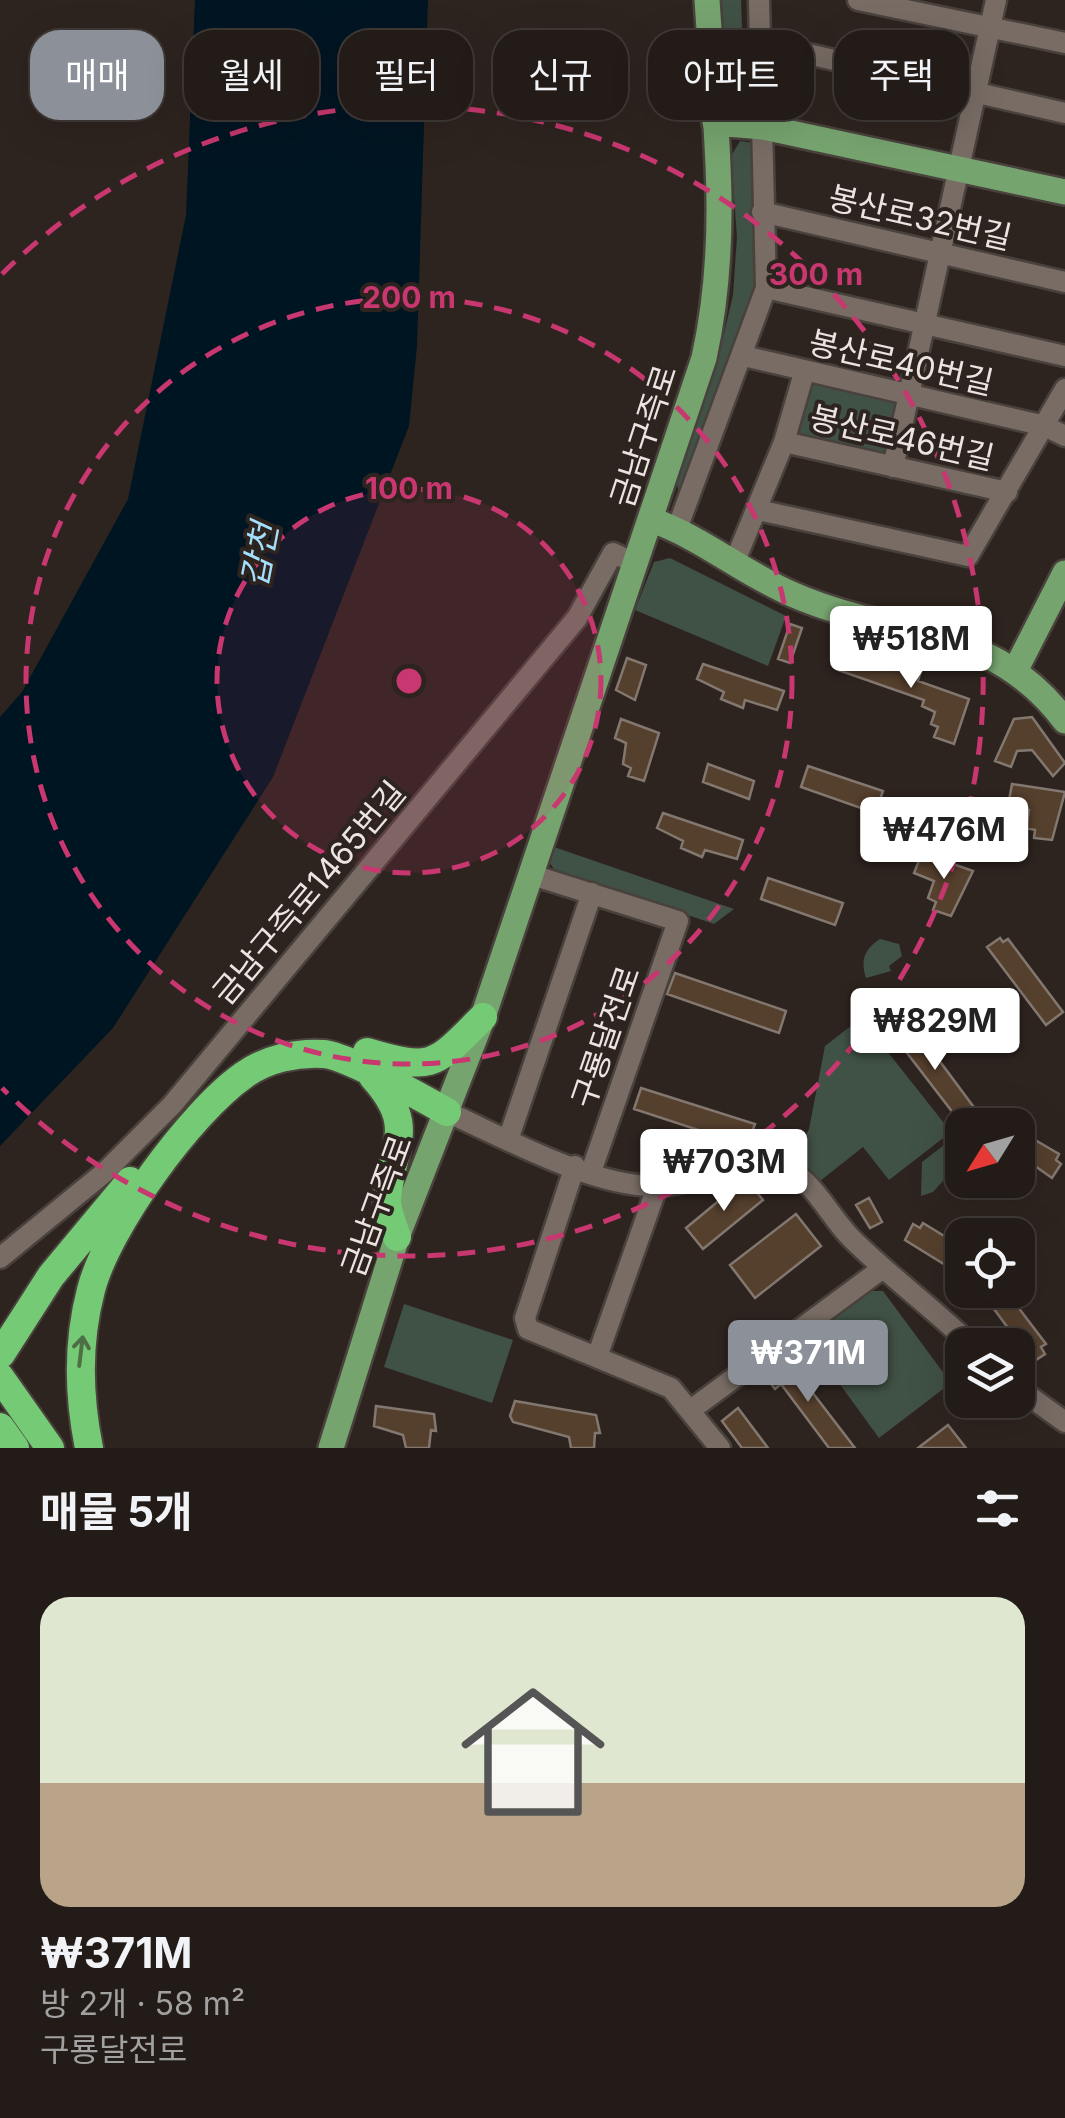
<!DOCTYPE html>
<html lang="ko">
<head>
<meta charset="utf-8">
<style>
  :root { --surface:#221b17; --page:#2e2824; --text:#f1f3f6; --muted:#a2a1a1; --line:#3f3936; --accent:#8c9099 }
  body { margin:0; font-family:Inter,"Noto Sans KR",sans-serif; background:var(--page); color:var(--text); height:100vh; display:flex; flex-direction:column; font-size:38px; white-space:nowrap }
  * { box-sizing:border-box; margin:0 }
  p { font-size:32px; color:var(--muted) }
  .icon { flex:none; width:55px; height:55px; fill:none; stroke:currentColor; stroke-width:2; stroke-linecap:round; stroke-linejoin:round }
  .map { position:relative; height:1448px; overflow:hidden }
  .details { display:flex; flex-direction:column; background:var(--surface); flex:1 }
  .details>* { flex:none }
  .guide { position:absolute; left:30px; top:30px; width:1005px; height:90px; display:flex; gap:20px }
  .needle { width:65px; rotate:233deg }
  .fabs { position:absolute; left:945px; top:1108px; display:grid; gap:20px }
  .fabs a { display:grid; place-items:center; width:90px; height:90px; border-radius:20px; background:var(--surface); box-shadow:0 10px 40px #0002,0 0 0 2px var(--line); font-size:50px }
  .price { position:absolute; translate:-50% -85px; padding:0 22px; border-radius:10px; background:#fff; color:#222; font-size:32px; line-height:65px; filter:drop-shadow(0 2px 5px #0008) }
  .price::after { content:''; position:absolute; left:50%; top:60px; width:30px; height:22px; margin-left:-15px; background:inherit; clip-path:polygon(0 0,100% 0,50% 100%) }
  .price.active { background:var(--accent); color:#fff }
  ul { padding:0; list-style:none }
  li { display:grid; align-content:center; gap:20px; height:530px; padding:0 40px }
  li+li { border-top:2px solid var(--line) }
  li span { display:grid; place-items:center; height:310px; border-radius:30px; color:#555 }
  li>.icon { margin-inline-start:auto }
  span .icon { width:180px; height:180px; fill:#fffc; stroke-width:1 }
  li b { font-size:42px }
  h2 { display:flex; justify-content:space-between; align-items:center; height:120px; padding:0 40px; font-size:42px }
  .pill { padding:0 35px; border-radius:30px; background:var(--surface); box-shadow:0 10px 40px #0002,0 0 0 2px var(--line); font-size:35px; line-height:90px }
  .pill.active { background:var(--accent); color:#fff }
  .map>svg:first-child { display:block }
</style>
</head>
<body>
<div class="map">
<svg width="1065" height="1448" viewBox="0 0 1065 1448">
  <rect width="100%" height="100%" fill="#2e241f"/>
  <!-- green -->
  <path fill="#405145" d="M722,0h19l4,103 -10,-1 -9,-12z
    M740,141l15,2 3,145 -76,214 -7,-24 44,-123 14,-60 4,-58 -6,-81z
    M813,382l87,18 -15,58 -91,-19 11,-55z
    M670,558l116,58 -18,50 -133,-56 19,-48z
    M554,847l180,62 -20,15 -160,-55 -5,-7z
    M880,939l19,5 3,12 -13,10 2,5 -25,7c-6,-19 -1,-29 14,-39z
    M861,1018l90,114 -62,48 -26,-33 -43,34 -25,-24 14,-28 16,-83z
    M948,1142l2,31 -17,19 -12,4 1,-34z
    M870,1291h13l68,92 -72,55 -72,-99z
    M404,1304l109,36 -21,63 -108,-36z"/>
  <!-- water -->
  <path fill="#001522" d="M195,0h233l-11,346 -8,80 -136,351 -160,251 -113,118v-429l22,-25 106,-193 58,-284z"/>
  <!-- building -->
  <path fill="#553f2d" stroke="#837870" stroke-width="2.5" d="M790,624l12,4 -12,35 -12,-4z
    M846,649l74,25 -2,7 51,18 -15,45 -20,-7 4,-10 -7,-3 4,-12 -13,-6 2,-6 -86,-30z
    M627,658l19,7 -11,35 -19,-10z
    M703,664l81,27 -7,19 -32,-10 -2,8 -22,-9 3,-7 -27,-13z
    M1032,717l33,46 -12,13 -21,-26 -15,1 -6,16 -16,-6 19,-42z
    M621,719l38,14 -15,48 -16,-5 3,-8 -8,-4 3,-21 -11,-5z
    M708,764l46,17 -5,18 -46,-17z
    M808,766l75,25 -8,22 -74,-26z
    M1012,784l53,8 -13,48 -18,-2 1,-8 -9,-2 3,-18 -21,-4z
    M663,813l80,27 -6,19 -32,-9 -3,7 -21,-9 2,-7 -26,-13z
    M922,853l51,18 -22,45 -18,-6 3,-8 -8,-4 6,-17 -20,-8z
    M768,878l75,25 -8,22 -74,-26z
    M1000,938l3,4 5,-3 55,73 -17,13 -59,-78z
    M675,973l111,38 -7,22 -112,-39z
    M909,1030l5,6 4,-4 55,74 -16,12 -60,-78z
    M641,1088l114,36 -8,22 -113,-37z
    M1018,1130l41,24 -3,6 5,4 -9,14 -34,-24z
    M739,1184h11l13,16 -60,49 -17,-21z
    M869,1198l13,24 -12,6 -14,-23z
    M796,1214l25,32 -66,52 -25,-33z
    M923,1223l39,24 -4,6 4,6 -7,12 -50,-31 8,-16 7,4z
    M980,1290h25l41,54 -5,3 4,7 -12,8z
    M786,1358l69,90h-26l-48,-64 -6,5 -11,-14z
    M515,1401l81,14 4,18h-5l-1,15h-23l-2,-11 -56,-15 -3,-6z
    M376,1406l58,8 2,17 -5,-1 -2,18h-23l-3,-13 -29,-9z
    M738,1408l30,40h-26l-20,-27z
    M948,1425l18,23h-48z"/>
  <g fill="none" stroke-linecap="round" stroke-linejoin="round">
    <!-- minor casing -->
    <g stroke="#49413c" stroke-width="25">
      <path id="minor" d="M858,0l207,43
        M760,43l305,70
        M762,212l303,70
        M766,288l299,68
        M744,356l301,70 20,10
        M784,442l223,50
        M893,467l103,-467
        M758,510l210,46 97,-167
        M677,529l89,-241 -7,-288
        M735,561l49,-119 20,-69
        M529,874l149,47 -87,251
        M447,1112c58,26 146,75 209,74 41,0 77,-34 119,-22 37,10 51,49 76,74 38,38 81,69 120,107
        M508,1140l84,-247
        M575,1166l-50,152 3,11 143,59 49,60
        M0,1258l105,-86 67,-67 405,-487 36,-65 22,10
        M597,1357l60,-170
        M1018,1388l47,34
        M692,1409l191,-141"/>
    </g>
    <!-- major casing -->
    <g stroke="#49413c" stroke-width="30">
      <path id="major" d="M715,123l48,4 302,65
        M652,520c51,18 92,54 142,75 101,44 198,28 271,126
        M1016,669l49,-96
        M331,1448l66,-211 86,-220 221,-659c27,-122 11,-235 3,-358"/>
    </g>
    <!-- highway casing -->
    <g stroke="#49413c" stroke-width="32">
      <path id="highway" d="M367,1052c67,20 68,13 116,-35
        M373,1077c44,49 20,66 14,121 -1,11 6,27 10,39
        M1,1354l50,-78 79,-95
        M0,1377l50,71
        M0,1427l15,21
        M89,1448c-11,-54 -12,-105 2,-158 16,-63 100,-178 153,-215 22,-16 53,-23 80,-21 23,2 100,45 123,58"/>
    </g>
    <!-- minor -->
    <use href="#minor" stroke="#786c65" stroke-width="20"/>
    <!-- major -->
    <use href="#major" stroke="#76a46f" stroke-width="25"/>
    <!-- highway -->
    <use href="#highway" stroke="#75ca76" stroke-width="28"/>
  </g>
  <!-- one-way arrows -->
  <defs><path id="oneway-shaft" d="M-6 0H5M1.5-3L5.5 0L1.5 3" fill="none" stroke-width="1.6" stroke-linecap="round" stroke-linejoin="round" transform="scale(2.5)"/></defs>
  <use stroke="#4e6f46" href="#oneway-shaft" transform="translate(81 1351) rotate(-83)"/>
  <!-- distance rings -->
  <circle cx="409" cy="681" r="192" fill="#c8376f" fill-opacity=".12"/>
  <g fill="none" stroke="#c8376f" stroke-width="5" stroke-dasharray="18 12">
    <circle cx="409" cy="681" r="192"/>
    <circle cx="409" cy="681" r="383"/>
    <path d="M2 274A575 575 0 1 1 2 1088"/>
  </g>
  <g text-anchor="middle" stroke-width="8" stroke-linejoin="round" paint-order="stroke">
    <!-- street labels -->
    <g font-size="32" fill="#ebe4e0" stroke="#2e241f">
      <text transform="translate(920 218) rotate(13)" y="11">봉산로32번길</text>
      <text transform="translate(901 363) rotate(13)" y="11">봉산로40번길</text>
      <text transform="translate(644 436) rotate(-72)" y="11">금남구즉로</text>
      <text transform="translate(902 438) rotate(13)" y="11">봉산로46번길</text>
      <text transform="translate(309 893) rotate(-50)" y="11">금남구즉로1465번길</text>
      <text transform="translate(606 1037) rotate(-71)" y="11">구룡달전로</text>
      <text transform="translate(377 1206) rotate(-70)" y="11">금남구즉로</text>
    </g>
    <!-- water labels -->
    <g font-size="35" font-style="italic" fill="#a5defd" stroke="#2e241f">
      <text transform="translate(260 555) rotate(-79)" y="12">갑천</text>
    </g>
  </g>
  <circle cx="409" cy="681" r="15" fill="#c8376f" stroke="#2e241f" stroke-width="5"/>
  <g font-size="30" text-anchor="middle" font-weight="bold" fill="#c8376f" stroke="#2e241f" stroke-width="8" stroke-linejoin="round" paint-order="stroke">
    <text x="816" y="285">300 m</text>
    <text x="409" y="308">200 m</text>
    <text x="409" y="499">100 m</text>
  </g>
</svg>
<div class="fabs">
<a><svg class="needle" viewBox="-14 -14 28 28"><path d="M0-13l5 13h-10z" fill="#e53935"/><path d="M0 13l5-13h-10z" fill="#a2a1a1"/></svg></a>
<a><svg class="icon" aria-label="locate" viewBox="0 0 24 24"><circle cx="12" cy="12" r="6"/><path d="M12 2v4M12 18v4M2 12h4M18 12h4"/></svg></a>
<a><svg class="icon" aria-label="layers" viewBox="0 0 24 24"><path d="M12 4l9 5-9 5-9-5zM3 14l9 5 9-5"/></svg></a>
</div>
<b class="price" style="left:911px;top:691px">₩518M</b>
<b class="price" style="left:944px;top:882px">₩476M</b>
<b class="price" style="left:935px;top:1073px">₩829M</b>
<b class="price" style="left:724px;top:1214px">₩703M</b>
<b class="price active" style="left:808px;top:1405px">₩371M</b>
<div class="guide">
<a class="pill active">매매</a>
<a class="pill">월세</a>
<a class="pill">필터</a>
<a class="pill">신규</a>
<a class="pill">아파트</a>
<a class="pill">주택</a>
</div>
</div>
<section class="details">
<h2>매물 5개<svg class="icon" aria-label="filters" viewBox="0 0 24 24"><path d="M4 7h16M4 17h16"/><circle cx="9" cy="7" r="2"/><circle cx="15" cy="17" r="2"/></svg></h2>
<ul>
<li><span style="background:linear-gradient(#dfe7d0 60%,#b9a48a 0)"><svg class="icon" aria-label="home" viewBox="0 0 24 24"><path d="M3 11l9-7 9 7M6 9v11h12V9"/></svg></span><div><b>₩371M</b><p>방 2개 · 58 m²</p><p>구룡달전로</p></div></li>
</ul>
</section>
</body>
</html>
